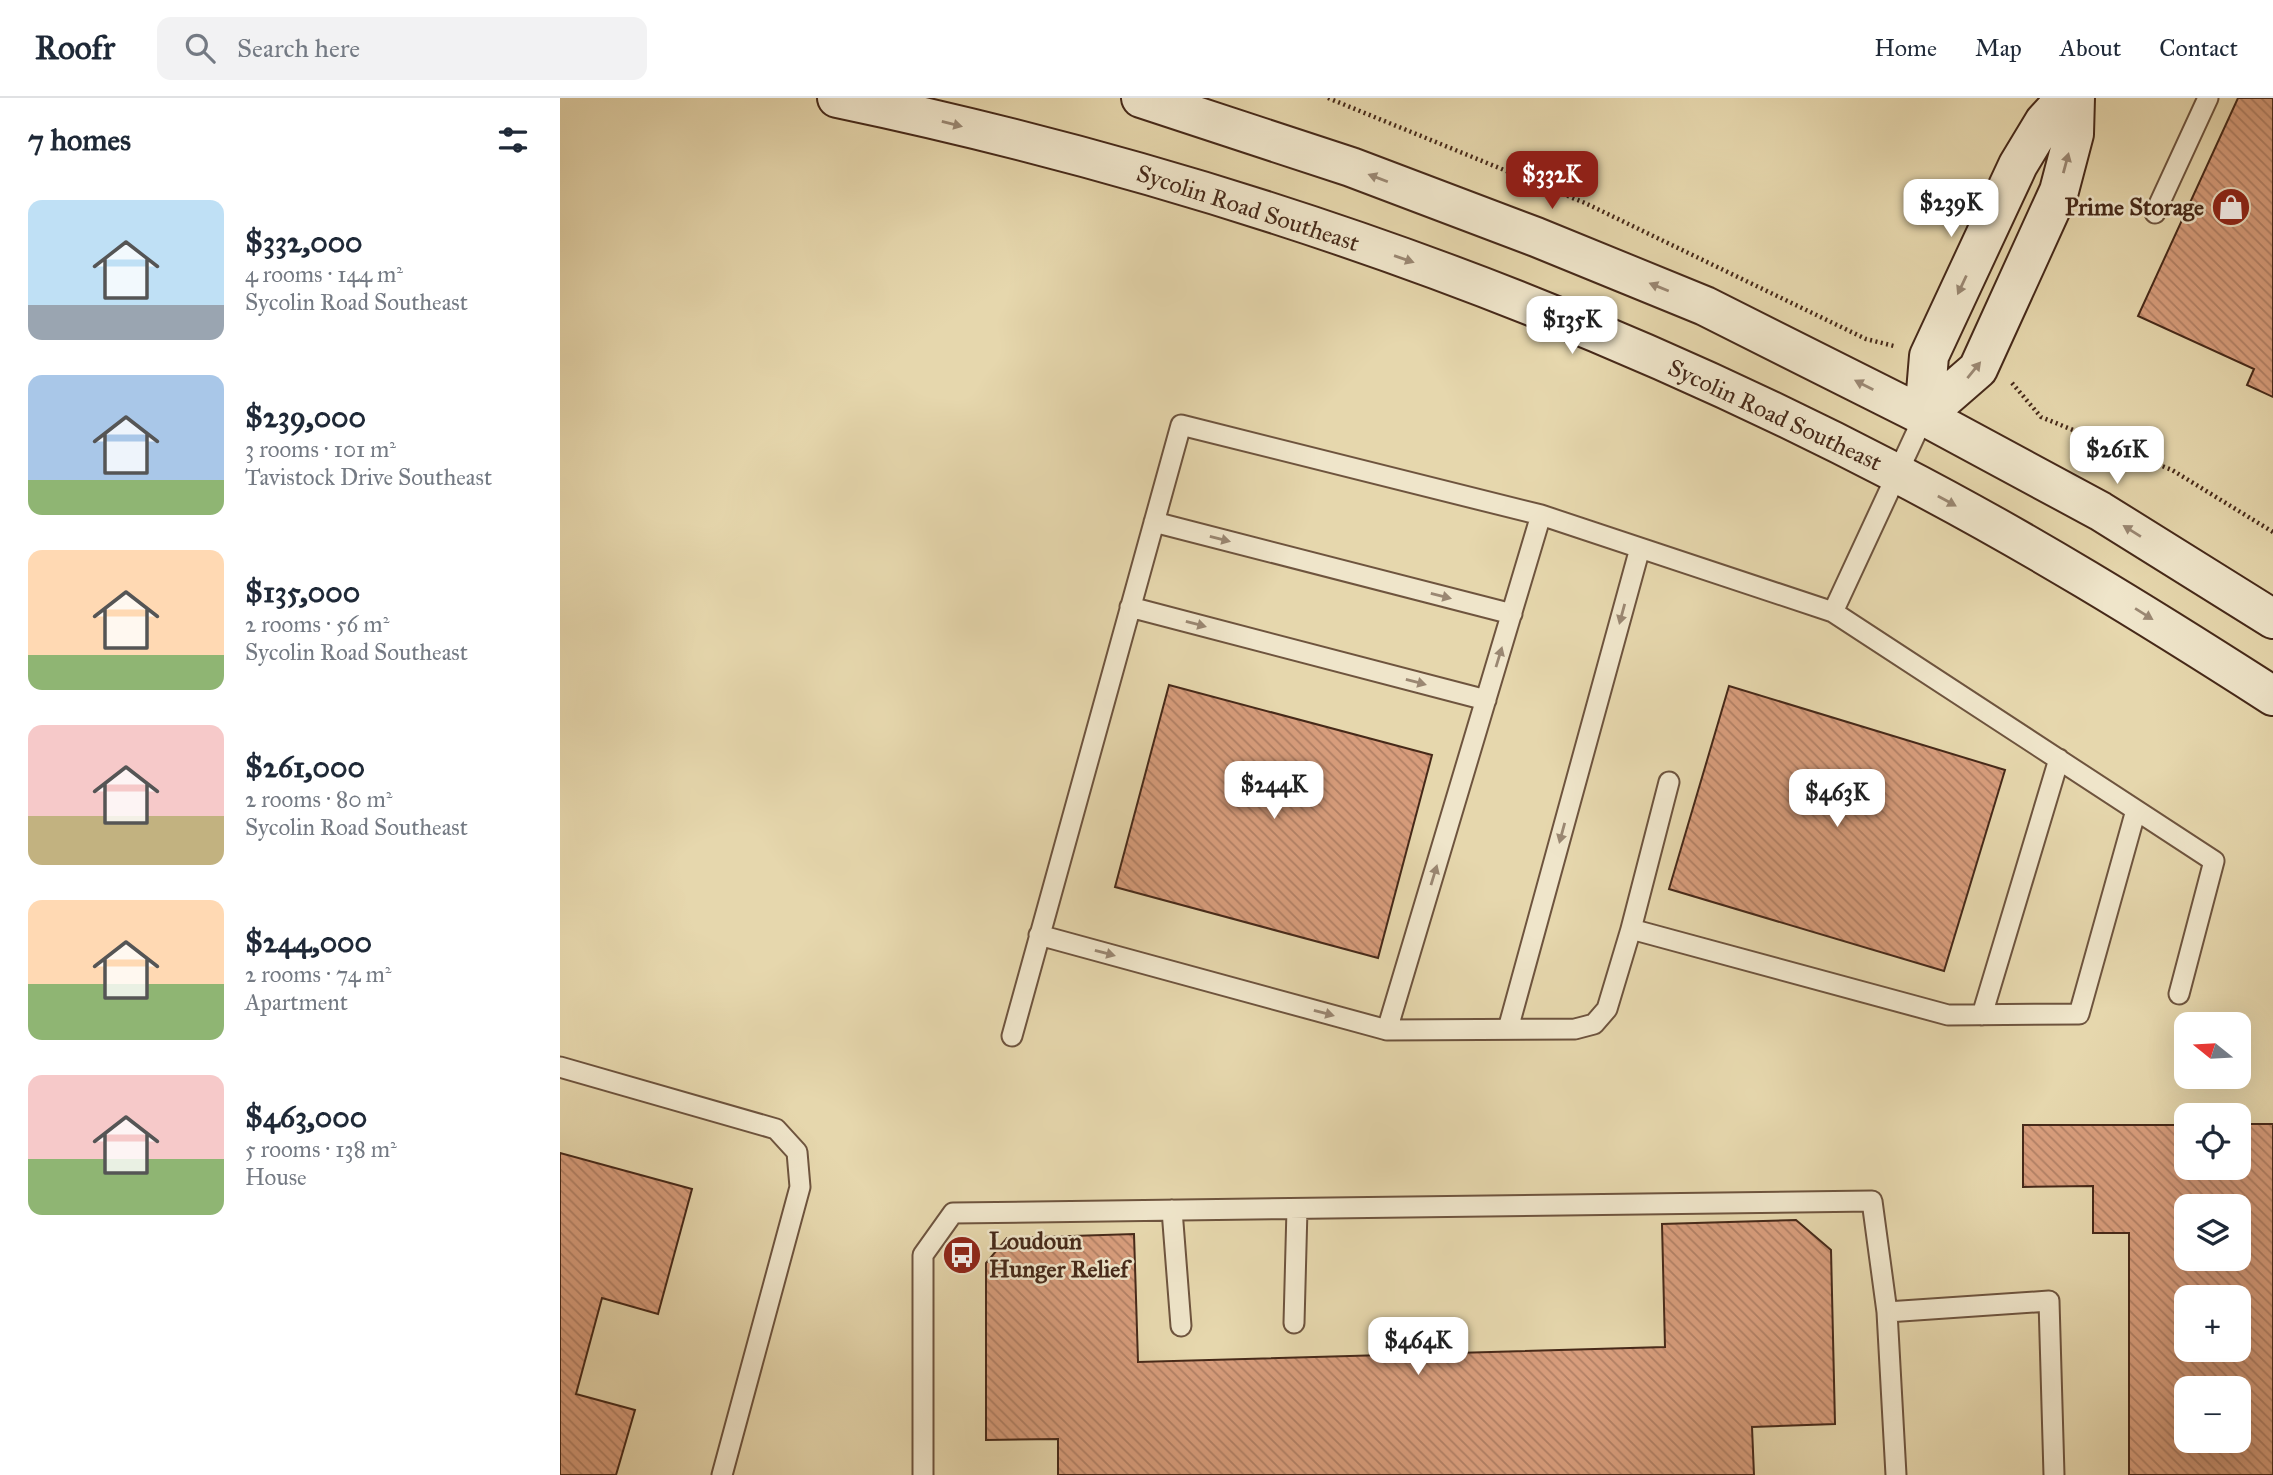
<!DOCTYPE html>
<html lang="en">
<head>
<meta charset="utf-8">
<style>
  :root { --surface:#fff; --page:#f2f2f3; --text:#1f2937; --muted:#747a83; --line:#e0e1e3; --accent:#8f2418 }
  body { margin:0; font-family:"IM FELL Great Primer",serif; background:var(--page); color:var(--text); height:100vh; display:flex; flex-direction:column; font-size:26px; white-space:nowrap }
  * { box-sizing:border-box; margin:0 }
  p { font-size:23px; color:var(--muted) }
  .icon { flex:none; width:38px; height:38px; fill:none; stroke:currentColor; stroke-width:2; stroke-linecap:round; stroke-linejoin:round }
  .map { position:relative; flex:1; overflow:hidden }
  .sheet { display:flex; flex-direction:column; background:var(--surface); width:560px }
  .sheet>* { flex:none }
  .needle { width:46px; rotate:288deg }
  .tools { position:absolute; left:1614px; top:914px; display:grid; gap:14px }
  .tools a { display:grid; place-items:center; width:77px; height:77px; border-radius:14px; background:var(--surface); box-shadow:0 7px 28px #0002; font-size:35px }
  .price { position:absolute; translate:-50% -60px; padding:0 16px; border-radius:14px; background:#fff; color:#222; font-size:23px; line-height:46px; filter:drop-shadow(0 2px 4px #0008) }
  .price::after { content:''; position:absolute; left:50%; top:42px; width:21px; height:16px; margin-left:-10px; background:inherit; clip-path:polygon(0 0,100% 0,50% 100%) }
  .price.selected { background:var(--accent); color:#fff }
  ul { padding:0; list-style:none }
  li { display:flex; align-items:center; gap:21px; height:175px; padding:0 28px }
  li span { display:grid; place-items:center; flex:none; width:196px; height:140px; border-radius:14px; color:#555 }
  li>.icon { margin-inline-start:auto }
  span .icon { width:84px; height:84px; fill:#fffc; stroke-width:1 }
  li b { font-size:30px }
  h2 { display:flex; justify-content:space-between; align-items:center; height:84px; padding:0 28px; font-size:30px }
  header { display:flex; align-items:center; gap:42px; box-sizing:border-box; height:98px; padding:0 35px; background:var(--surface); border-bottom:2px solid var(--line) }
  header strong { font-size:33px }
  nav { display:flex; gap:38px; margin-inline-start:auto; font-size:24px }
  .search { width:490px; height:63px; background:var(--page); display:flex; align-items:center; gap:18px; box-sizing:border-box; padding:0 24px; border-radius:14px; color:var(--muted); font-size:26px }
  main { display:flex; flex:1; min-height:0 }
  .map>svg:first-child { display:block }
</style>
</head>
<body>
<header>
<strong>Roofr</strong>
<div class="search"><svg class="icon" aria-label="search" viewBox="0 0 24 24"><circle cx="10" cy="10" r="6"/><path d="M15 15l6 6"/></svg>Search here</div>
<nav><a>Home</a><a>Map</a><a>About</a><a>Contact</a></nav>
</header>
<main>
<section class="sheet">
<h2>7 homes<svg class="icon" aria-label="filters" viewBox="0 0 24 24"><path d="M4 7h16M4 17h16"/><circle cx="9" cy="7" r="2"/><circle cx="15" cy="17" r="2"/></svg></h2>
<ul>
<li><span style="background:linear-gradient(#bfe0f5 75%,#9aa5b1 0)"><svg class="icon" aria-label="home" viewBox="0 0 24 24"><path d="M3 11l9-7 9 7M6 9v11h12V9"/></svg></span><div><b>$332,000</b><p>4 rooms · 144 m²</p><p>Sycolin Road Southeast</p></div></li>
<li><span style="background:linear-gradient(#a9c7e8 75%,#8fb573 0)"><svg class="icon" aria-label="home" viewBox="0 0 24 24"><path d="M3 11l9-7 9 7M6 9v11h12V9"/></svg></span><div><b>$239,000</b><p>3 rooms · 101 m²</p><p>Tavistock Drive Southeast</p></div></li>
<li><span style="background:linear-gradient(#ffd9b3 75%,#8fb573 0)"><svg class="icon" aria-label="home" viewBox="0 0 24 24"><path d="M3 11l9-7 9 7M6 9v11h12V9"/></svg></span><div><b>$135,000</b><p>2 rooms · 56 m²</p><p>Sycolin Road Southeast</p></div></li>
<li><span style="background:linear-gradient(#f6c9c9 65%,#c2b280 0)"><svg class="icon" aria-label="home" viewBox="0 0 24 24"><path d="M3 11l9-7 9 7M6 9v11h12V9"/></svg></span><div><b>$261,000</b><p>2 rooms · 80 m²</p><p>Sycolin Road Southeast</p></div></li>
<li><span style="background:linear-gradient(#ffd9b3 60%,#8fb573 0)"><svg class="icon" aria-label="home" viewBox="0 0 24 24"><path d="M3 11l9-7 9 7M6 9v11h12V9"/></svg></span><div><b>$244,000</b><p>2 rooms · 74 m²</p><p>Apartment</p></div></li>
<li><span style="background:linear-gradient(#f6c9c9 60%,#8fb573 0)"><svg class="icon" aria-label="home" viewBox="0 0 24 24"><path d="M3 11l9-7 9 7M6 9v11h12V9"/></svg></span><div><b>$463,000</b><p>5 rooms · 138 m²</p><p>House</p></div></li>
</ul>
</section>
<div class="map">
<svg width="1713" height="1377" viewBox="0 0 1713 1377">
  <defs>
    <pattern id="building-back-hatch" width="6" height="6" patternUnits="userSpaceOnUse" patternTransform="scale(1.75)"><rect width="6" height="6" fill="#d89d7c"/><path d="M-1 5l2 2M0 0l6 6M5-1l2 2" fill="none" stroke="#b18065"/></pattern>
  </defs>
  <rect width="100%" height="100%" fill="#e6d7ad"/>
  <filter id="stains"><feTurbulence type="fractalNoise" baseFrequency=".00286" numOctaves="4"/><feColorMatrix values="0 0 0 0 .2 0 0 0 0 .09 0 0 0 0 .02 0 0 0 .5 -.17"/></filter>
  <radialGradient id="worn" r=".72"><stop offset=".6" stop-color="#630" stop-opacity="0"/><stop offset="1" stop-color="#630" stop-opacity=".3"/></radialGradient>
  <!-- building -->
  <path fill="url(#building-back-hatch)" stroke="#462919" stroke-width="2" fill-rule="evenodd" d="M1678,0h35v299l-26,-12 7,-16 -116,-53z
    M609,587l263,70 -54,203 -263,-71z
    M1169,588l276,84 -61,201 -275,-82z
    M1678,1026h35v351h-144v-242h-36v-47l-70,1v-62h163v42h52zM1626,1108h52v52h-52zM1626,1199h52v52h-52zM1626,1290h52v52h-52z
    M0,1055l132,36 -34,125 -56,-16 -26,96 59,16 -19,65h-56z
    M1236,1122l35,30 4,174 -83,3 2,48h-696v-36l-72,1v-177l21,-25 127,-4 4,128 527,-15 -3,-123z"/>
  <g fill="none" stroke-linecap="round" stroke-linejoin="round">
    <!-- lane casing -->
    <g stroke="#6e543e" stroke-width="23">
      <path id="lane" d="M1595,115l53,-115
        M981,417l292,97 91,-196
        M594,424l358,92
        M570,509l356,93
        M1273,514l381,249 -35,133
        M1071,831l38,-147
        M1422,917l77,-256
        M948,931l132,-481
        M827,932l188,-1 19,-5 13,-15 24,-80 317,86 131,-1 57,-204
        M452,938l169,-611 360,90 -154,515 -348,-95
        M0,969l216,62 21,23 3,35 -78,288
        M612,1112l9,116
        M1327,1214l162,-11 5,174
        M734,1225l3,-114
        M363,1377v-220l30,-42 919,-12 15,111 9,163"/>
    </g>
    <!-- secondary casing -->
    <g stroke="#462919" stroke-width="42">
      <path id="secondary" d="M277,0c367,77 725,201 1057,374 130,67 256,145 379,224
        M581,0l210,69 185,70 169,69 219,110 176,95 173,108
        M1364,318l54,-47 81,-178 15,-57 1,-36
        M1364,318l5,-60 89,-191 26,-43 22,-24"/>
    </g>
    <!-- path -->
    <path stroke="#462919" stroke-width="4.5" stroke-dasharray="2 3.5" stroke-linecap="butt" d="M768,0l257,105 281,136 28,7
      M1452,285l29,34 131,53 101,62"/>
    <!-- lane -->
    <use href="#lane" stroke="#efe5ca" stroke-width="19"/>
    <!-- secondary -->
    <use href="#secondary" stroke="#efe5ca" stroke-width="38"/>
  </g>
  <!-- one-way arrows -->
  <defs><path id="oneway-solid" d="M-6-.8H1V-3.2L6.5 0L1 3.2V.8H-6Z" transform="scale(1.75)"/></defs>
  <g fill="#9a8772">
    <use href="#oneway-solid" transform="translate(392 26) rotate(14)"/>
    <use href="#oneway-solid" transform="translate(1506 65) rotate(-75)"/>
    <use href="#oneway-solid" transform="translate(818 80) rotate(-159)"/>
    <use href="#oneway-solid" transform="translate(844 161) rotate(19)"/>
    <use href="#oneway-solid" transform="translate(1402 187) rotate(115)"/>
    <use href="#oneway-solid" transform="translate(1099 189) rotate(-158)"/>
    <use href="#oneway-solid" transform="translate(1414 272) rotate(-51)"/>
    <use href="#oneway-solid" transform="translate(1304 287) rotate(-153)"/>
    <use href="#oneway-solid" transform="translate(1387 403) rotate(29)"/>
    <use href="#oneway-solid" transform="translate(1572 433) rotate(-148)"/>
    <use href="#oneway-solid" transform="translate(660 441) rotate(14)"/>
    <use href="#oneway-solid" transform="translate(881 498) rotate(14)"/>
    <use href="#oneway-solid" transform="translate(1062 516) rotate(105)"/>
    <use href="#oneway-solid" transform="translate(1584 516) rotate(32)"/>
    <use href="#oneway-solid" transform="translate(636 526) rotate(15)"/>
    <use href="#oneway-solid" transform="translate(939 559) rotate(-73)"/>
    <use href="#oneway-solid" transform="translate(856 584) rotate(15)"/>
    <use href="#oneway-solid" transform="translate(1002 735) rotate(105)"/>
    <use href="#oneway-solid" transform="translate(874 777) rotate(-73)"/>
    <use href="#oneway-solid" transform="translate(545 855) rotate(15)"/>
    <use href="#oneway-solid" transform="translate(764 915) rotate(15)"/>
  </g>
  <!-- icons -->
  <defs>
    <g id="shop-disc" transform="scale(2.0125)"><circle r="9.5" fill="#8f2418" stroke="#efe5ca"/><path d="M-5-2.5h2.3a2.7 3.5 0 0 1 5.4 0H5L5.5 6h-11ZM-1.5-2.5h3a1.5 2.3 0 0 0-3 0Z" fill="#fff"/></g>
    <g id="bus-disc" transform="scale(2.0125)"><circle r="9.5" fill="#8f2418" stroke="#efe5ca"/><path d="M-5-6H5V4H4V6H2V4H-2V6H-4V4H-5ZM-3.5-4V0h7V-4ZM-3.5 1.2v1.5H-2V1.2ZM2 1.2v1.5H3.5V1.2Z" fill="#fff"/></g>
  </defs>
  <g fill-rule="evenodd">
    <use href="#shop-disc" x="1671" y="109"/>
    <use href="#bus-disc" x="402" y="1157"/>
  </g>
  <g text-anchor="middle" stroke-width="5" stroke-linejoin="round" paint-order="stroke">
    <!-- poi labels -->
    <g font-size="24" font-weight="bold" fill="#462919" stroke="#efe5ca" text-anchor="end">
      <text x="1644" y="117">Prime Storage</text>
      <text x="429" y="1151" text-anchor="start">Loudoun<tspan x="429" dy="28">Hunger Relief</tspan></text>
    </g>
    <!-- street labels -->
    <g font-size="24" fill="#462919" stroke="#efe5ca">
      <text transform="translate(688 110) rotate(18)" y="8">Sycolin Road Southeast</text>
      <text transform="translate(1215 317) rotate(25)" y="8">Sycolin Road Southeast</text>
    </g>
  </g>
  <rect width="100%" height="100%" filter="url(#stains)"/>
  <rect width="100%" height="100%" fill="url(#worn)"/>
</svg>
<div class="tools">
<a><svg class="needle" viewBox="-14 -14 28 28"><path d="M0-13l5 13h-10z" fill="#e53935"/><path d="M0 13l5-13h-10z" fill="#747a83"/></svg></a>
<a><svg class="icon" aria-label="locate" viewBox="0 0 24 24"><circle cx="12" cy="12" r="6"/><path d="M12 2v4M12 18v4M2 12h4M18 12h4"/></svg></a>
<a><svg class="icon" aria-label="layers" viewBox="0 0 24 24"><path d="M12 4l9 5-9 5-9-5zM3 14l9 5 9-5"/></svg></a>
<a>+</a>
<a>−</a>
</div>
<b class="price selected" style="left:992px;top:113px">$332K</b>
<b class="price" style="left:1391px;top:141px">$239K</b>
<b class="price" style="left:1012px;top:258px">$135K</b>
<b class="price" style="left:1557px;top:388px">$261K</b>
<b class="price" style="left:714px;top:723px">$244K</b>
<b class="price" style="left:1277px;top:731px">$463K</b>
<b class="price" style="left:858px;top:1279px">$464K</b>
</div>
</main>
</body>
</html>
